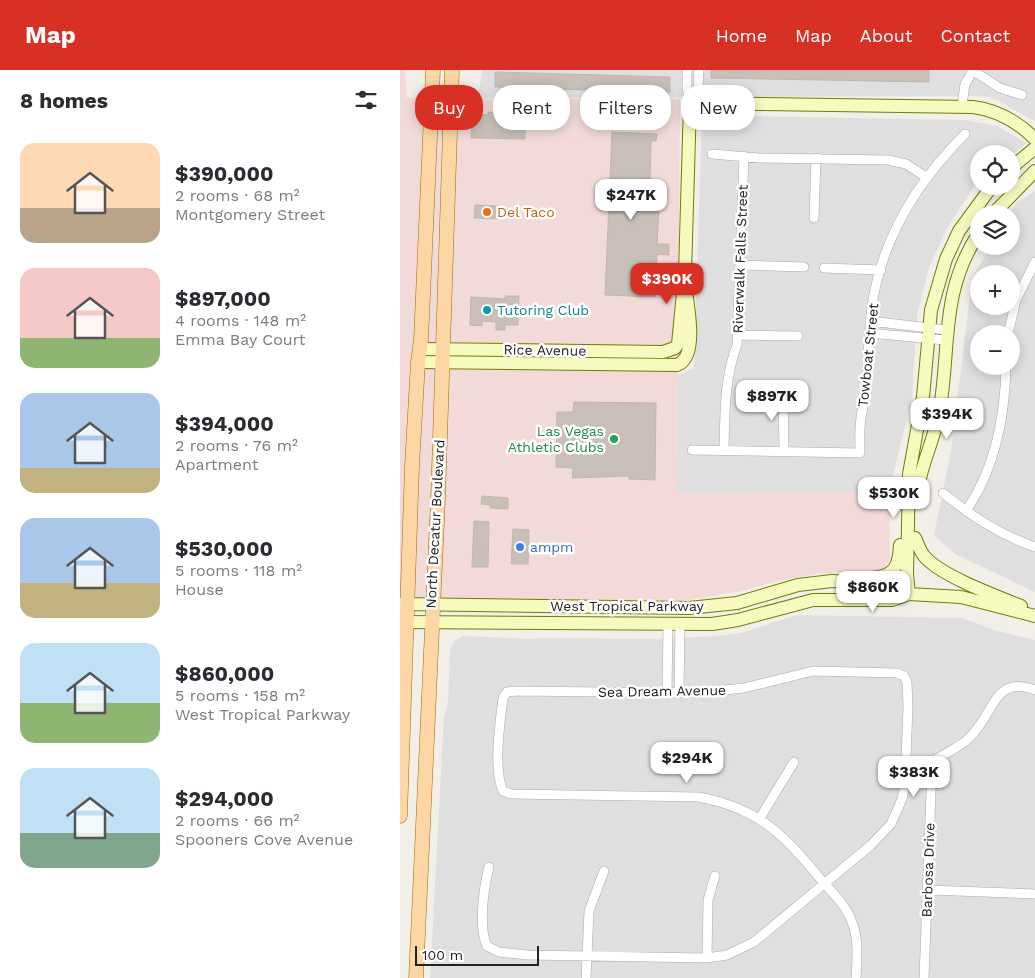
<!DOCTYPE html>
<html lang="en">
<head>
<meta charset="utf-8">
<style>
  :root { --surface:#fff; --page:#f2f2f3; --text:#2b2b33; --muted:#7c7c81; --accent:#d93025 }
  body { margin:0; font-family:"Work Sans",sans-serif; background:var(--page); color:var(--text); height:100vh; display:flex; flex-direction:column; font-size:19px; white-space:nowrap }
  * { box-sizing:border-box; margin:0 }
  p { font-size:16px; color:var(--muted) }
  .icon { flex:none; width:28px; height:28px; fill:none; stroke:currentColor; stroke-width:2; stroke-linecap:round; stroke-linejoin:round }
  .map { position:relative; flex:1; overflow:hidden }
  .side { display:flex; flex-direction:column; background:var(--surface); width:400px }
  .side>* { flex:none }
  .banner { position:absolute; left:15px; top:15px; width:475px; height:45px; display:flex; gap:10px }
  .controls { position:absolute; left:570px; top:75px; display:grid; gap:10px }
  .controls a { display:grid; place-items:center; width:50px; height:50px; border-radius:50%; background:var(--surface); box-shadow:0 2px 12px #0003; font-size:25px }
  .scale { position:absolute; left:15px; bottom:12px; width:124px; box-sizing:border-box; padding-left:5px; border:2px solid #222; border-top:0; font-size:14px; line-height:18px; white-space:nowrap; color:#222; -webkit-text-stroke:4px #fff; paint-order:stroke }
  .price { position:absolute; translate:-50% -42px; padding:0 11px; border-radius:10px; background:#fff; color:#222; font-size:16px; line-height:32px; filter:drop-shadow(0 1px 2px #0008) }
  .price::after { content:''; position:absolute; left:50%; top:30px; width:15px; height:11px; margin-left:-8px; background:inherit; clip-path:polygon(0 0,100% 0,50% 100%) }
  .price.current { background:var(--accent); color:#fff }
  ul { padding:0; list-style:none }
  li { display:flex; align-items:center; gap:15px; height:125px; padding:0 20px }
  li span { display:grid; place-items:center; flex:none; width:140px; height:100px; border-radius:15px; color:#555 }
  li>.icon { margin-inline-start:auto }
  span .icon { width:60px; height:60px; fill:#fffc; stroke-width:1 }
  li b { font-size:21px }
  h2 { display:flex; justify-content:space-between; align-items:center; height:60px; padding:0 20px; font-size:21px }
  .chip { padding:0 18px; border-radius:20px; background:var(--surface); box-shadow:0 2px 12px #0003; font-size:18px; line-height:45px }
  .chip.current { background:var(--accent); color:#fff }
  header { display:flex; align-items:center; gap:30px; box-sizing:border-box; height:70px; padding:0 25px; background:var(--accent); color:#fff }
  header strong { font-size:24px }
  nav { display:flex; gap:28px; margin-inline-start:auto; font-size:18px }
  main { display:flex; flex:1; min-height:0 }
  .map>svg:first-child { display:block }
</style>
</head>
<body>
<header>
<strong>Map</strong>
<nav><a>Home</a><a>Map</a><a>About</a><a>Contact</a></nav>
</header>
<main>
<section class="side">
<h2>8 homes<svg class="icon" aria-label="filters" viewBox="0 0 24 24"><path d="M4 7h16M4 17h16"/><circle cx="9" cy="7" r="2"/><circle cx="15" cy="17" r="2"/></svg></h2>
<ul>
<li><span style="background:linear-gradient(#ffd9b3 65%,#b9a48a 0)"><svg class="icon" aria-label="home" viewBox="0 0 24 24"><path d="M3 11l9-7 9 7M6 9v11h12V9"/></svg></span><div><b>$390,000</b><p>2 rooms · 68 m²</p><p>Montgomery Street</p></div></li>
<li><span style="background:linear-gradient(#f6c9c9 70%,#8fb573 0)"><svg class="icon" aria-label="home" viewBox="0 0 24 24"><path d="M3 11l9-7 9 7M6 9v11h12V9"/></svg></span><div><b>$897,000</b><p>4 rooms · 148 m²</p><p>Emma Bay Court</p></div></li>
<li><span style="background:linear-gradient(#a9c7e8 75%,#c2b280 0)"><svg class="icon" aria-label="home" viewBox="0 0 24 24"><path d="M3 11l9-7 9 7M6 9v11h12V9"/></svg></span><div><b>$394,000</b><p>2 rooms · 76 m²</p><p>Apartment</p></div></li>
<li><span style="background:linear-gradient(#a9c7e8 65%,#c2b280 0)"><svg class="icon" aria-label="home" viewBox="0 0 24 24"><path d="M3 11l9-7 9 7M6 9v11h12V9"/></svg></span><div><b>$530,000</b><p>5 rooms · 118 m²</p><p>House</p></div></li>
<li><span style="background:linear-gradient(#bfe0f5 60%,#8fb573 0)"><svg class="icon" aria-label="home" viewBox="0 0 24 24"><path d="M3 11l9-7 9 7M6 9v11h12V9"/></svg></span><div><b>$860,000</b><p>5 rooms · 158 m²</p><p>West Tropical Parkway</p></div></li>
<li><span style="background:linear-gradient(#bfe0f5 65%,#7fa58c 0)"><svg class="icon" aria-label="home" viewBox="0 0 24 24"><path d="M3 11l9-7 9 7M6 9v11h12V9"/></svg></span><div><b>$294,000</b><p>2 rooms · 66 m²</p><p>Spooners Cove Avenue</p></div></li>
</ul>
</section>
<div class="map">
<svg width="635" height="908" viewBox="0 0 635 908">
  <rect width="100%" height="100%" fill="#f2efe9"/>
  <!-- residential -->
  <path fill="#e0dfdf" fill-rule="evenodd" d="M82,0h553v50l-5,-1 -29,-17 -12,-5 -15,-1 -496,2z
    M302,45l263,5 32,6 30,17 -16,12 -32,-1v25l-33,51 -17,38 -12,47 -5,83 -23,94 -212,1 1,-118 16,-7z
    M635,121v401l-80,-38 -21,-19 17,-84 21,-173 19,-32h20l-1,-32 6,-11zM579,204h32v32h-32zM579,264h32v32h-32z
    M396,545l166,3 35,13 38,9v338h-605l14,-262 4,-13 2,-53 4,-9 10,-5 65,3 8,-1 114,1 65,-3 25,-3z"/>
  <!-- commercial -->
  <path fill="#f2dad9" d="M0,0h5l2,28 273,1 -3,394 212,-1 1,67 -8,12 -66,3 -38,7 -37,10 -57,10 -284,-3z"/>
  <!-- building -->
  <path fill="#c7bfb8" stroke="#c4b6ab" d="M311,0h218v12l-218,-4z
    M95,2l175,5v15l-36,2 -18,-3 -121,-4z
    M88,42l37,4v23l-54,-1 1,-24 16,1z
    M212,62l45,2 -1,7h-5l-1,38h-15l-1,30 25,1 -2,34h12v11l-12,-1 -2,43 -50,-2z
    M75,135l26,1 -1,13 -26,-1z
    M105,226h14l-1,29h-13v5h-9v-8l-14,-1v5l-12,-1 1,-28 34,2z
    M174,332l82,1 -1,77 -26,-1v-3l-57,2 1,-10 -17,-1 1,-55h16z
    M82,426l26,2v11l-18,-1v-3l-9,-1z
    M74,451l15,1 -1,45h-16z
    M113,459l16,1 -1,34h-17z"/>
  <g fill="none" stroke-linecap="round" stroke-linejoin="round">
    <!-- street casing -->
    <g stroke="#a9a9a9" stroke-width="10">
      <path id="street" d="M287,0v18l3,15
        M572,0l28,18 22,7
        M290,33l8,-15 1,-18
        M562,36l3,-22 8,-13
        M312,84l47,4 129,2 18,4 20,13
        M414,148l2,-60
        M340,195l64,2
        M424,198l57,2
        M470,251l76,9
        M469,263l76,7
        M608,264l8,-34 19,-38
        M337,265l61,1
        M383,322l1,60
        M292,380l168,3c0,-12 -1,-23 1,-35 1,-10 5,-19 5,-29 3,-32 2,-64 8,-95 12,-62 47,-116 91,-160
        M324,380c1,-36 0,-71 13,-105l7,-189
        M543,423c29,24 57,42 92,54
        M566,441c29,-42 39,-94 40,-145
        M267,623l1,-69
        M279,623l1,-69
        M360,748l34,-56
        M89,797c-5,19 -11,60 -2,79l12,6 29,3 179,3 20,-3 27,-13 117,-97 20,-21 11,-25 3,-14 3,-79 -1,-24 -3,-6 -7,-3 -84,-2 -69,17 -48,5 -180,-2 -9,1 -4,6c-3,24 -10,71 0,93l8,3 187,3c62,11 87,39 125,85 11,12 23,24 29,40 7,18 5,37 4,56
        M528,820l107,4
        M307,888l1,-58 7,-24
        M186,908l3,-67 15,-40
        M524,908l8,-212 3,-6c12,-8 26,-13 36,-24 24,-24 23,-61 64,-46"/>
    </g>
    <!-- secondary casing -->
    <g stroke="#707d05" stroke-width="14">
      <path id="secondary" d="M611,98l24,-20
        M593,144l42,-43
        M20,279l243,3 12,-4 3,-4 7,-71 5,-170 283,4c25,3 44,14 62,32
        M18,292l259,3c20,-7 12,-51 10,-67
        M516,432c2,-30 17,-59 23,-88 12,-65 0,-121 40,-181
        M515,468c3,6 5,13 9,18 17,20 72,40 97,50
        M472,508c22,-2 27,-11 28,-33
        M509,524l-2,-19 2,-101 14,-77 8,-87 15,-51 13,-28 33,-45
        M0,534l289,4 48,-5 61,-18 34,-4 55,3 22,10
        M0,552l312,2 26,-4 75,-20h79l17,-6 52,3 74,19"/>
    </g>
    <!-- primary casing -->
    <g stroke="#a06b00" stroke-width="15">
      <path id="primary" d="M0,746l12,-350 6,-104 3,-22 12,-270
        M16,908l22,-479 14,-429"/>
    </g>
    <!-- street -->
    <use href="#street" stroke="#fff" stroke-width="9"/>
    <!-- secondary -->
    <use href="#secondary" stroke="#f7fabf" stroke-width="12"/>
    <!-- primary -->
    <use href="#primary" stroke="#fcd6a4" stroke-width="14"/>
  </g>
  <!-- markers -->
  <circle fill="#e8710a" stroke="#fff" stroke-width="2" cx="87" cy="142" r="5"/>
  <circle fill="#0f9aa8" stroke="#fff" stroke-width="2" cx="87" cy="240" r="5"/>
  <circle fill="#2e9e5b" stroke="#fff" stroke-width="2" cx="214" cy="369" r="5"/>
  <circle fill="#3f7fe0" stroke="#fff" stroke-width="2" cx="120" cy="477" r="5"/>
  <g text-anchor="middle" stroke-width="5" stroke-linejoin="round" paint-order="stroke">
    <!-- food labels -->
    <g font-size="14" fill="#c56008" stroke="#fff" text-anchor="start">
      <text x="97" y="147">Del Taco</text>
    </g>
    <!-- street labels -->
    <g font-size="14" fill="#222" stroke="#fff">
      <text transform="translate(340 189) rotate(-88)" y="5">Riverwalk Falls Street</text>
      <text transform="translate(145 280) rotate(1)" y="5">Rice Avenue</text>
      <text transform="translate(468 285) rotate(-84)" y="5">Towboat Street</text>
      <text transform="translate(35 454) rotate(-87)" y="5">North Decatur Boulevard</text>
      <text x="227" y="541">West Tropical Parkway</text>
      <text transform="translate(262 621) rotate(-1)" y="5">Sea Dream Avenue</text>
      <text transform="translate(528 800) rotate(-88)" y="5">Barbosa Drive</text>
    </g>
    <!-- culture labels -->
    <g font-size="14" fill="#0d838f" stroke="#fff" text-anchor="start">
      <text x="97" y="245">Tutoring Club</text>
    </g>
    <!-- leisure labels -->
    <g font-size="14" fill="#27864d" stroke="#fff" text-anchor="end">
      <text x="204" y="366">Las Vegas<tspan x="204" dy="16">Athletic Clubs</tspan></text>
    </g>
    <!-- shop labels -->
    <g font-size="14" fill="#366cbe" stroke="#fff" text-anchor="start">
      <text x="130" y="482">ampm</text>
    </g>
  </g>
</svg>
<div class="controls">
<a><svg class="icon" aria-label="locate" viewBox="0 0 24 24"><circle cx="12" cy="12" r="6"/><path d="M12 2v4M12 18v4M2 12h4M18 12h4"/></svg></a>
<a><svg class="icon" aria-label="layers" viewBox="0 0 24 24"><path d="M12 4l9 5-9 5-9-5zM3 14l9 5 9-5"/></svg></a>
<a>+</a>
<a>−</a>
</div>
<div class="scale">100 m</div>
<b class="price" style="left:231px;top:151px">$247K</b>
<b class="price current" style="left:267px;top:235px">$390K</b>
<b class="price" style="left:372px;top:352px">$897K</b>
<b class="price" style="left:547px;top:370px">$394K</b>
<b class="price" style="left:494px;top:449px">$530K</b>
<b class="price" style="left:473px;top:543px">$860K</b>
<b class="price" style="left:287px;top:714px">$294K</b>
<b class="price" style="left:514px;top:728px">$383K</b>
<div class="banner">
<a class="chip current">Buy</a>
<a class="chip">Rent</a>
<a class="chip">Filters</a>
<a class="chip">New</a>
</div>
</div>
</main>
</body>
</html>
